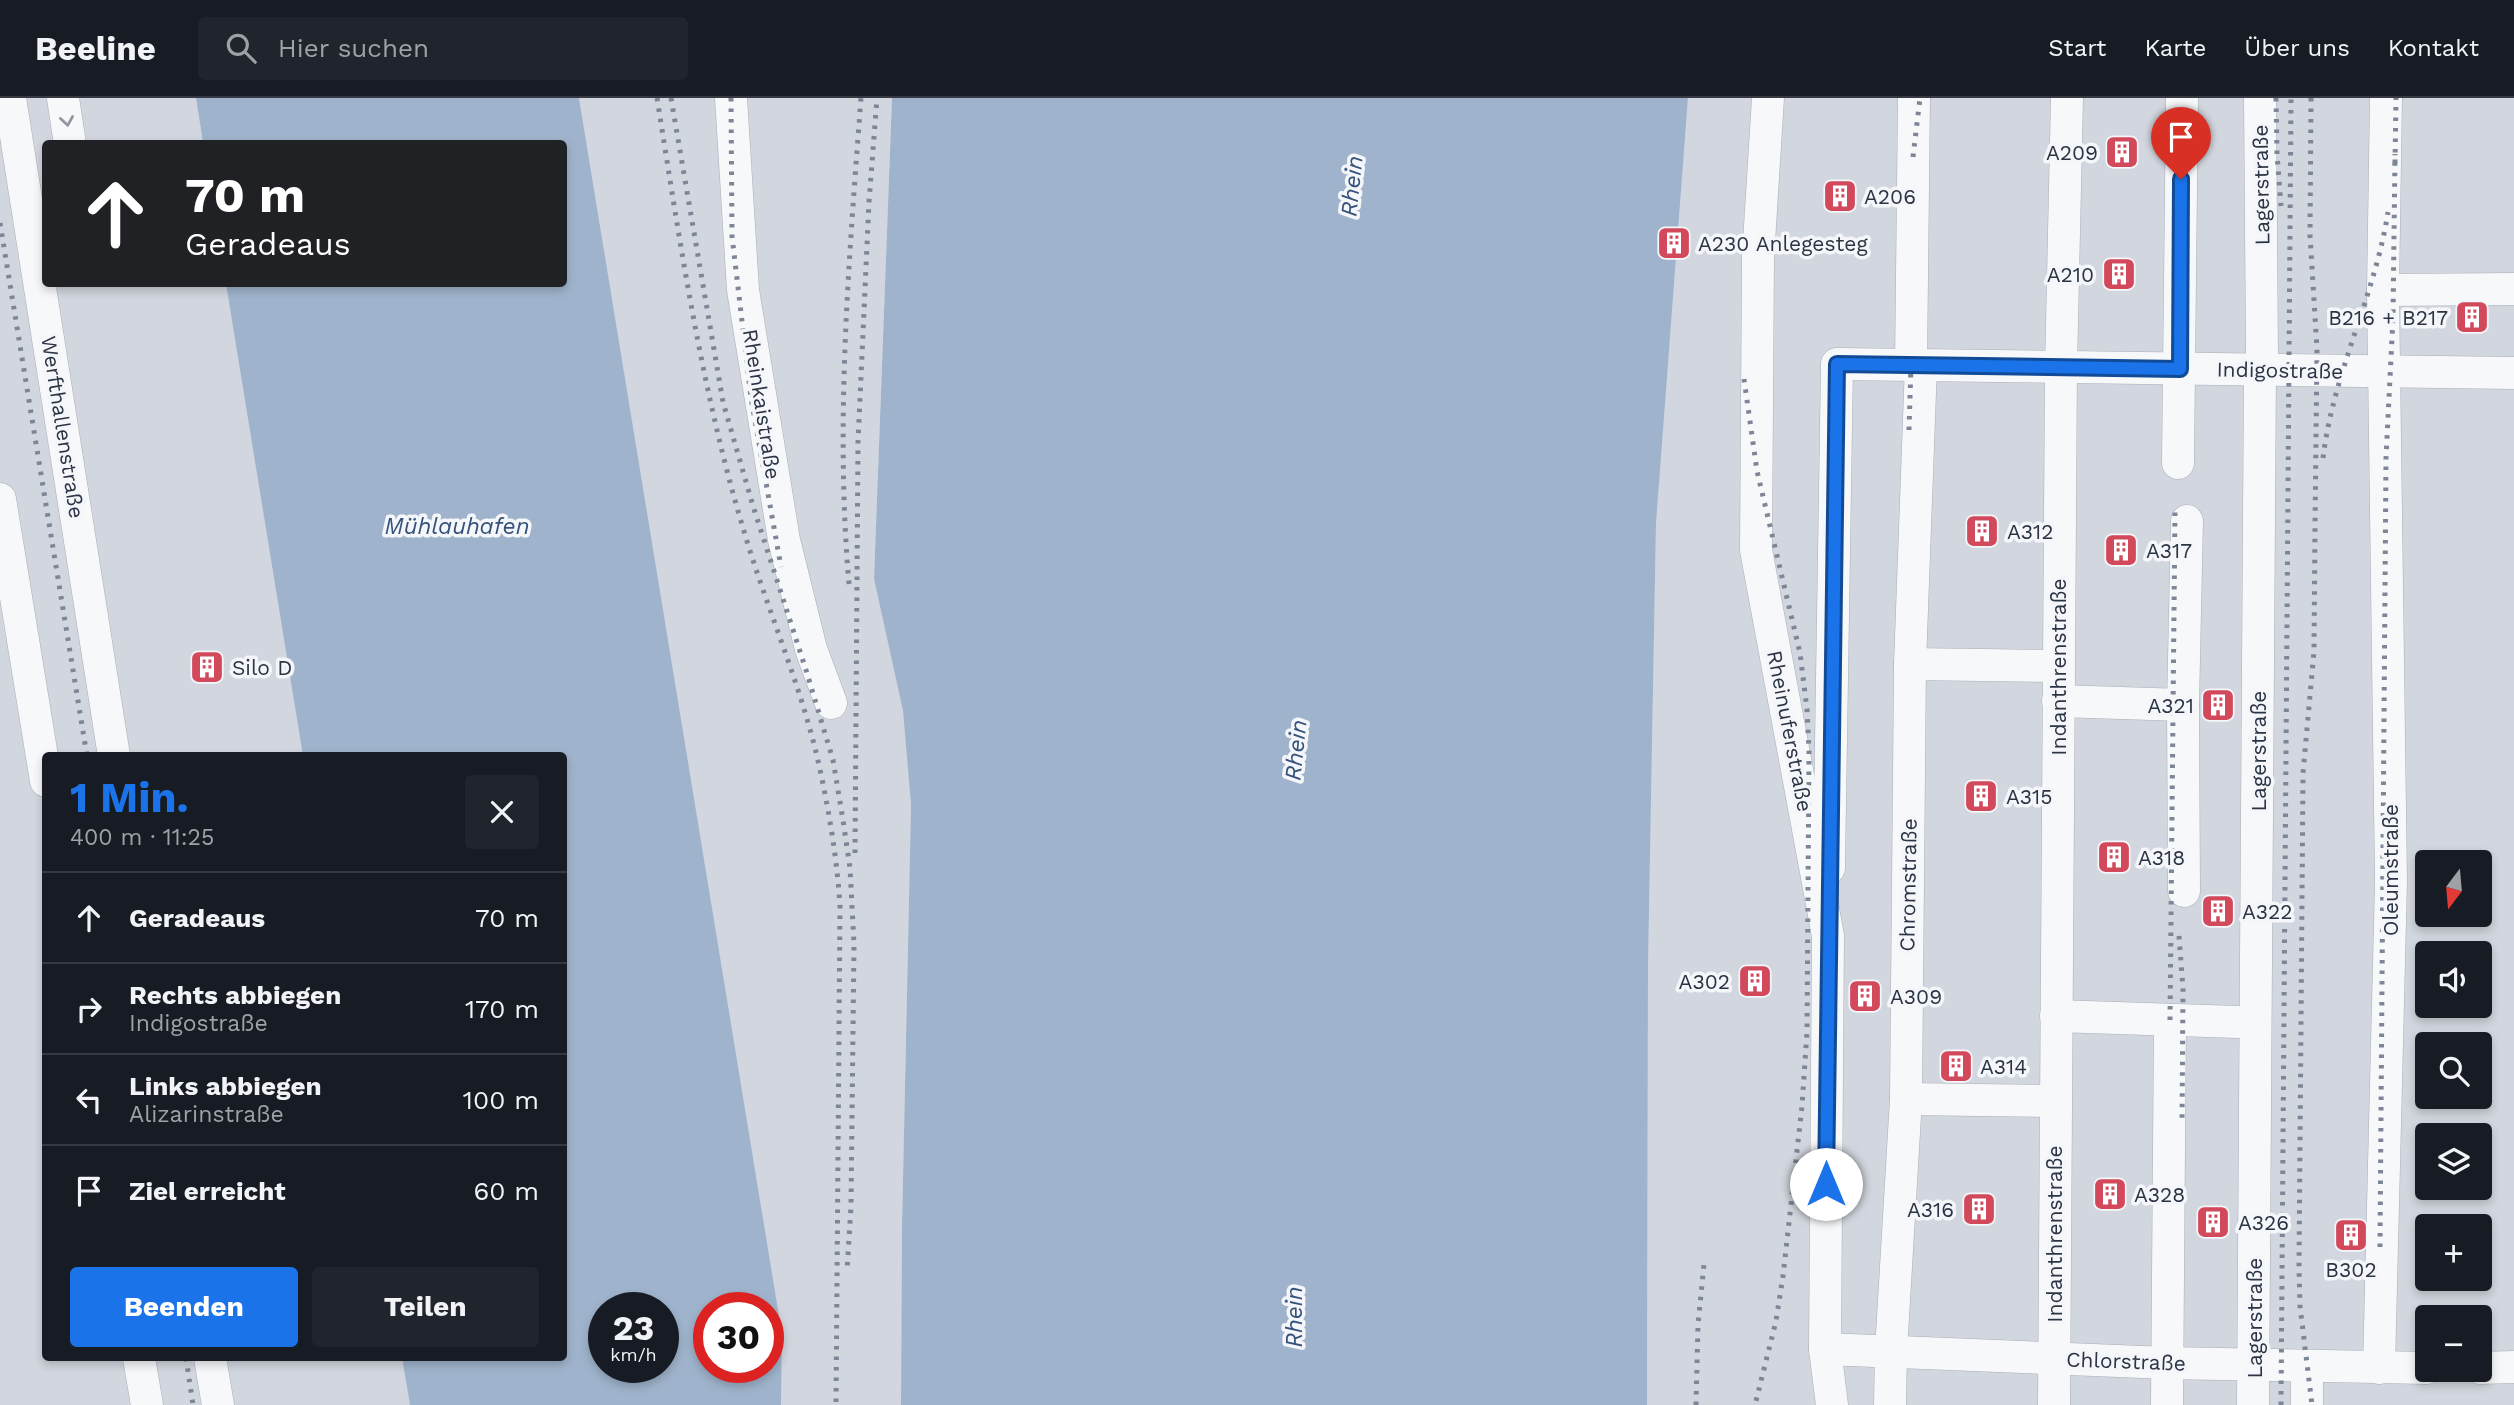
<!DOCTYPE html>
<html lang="de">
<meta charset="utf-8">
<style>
body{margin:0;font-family:"Work Sans",sans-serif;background:#20242c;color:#f1f3f6;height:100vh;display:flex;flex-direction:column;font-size:26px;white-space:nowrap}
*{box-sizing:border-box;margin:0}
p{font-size:23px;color:#9ea1a6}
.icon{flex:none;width:38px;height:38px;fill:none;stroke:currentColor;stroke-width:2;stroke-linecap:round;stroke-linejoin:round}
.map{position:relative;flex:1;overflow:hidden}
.panel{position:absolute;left:42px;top:654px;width:525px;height:609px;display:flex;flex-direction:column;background:#171b24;border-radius:7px;box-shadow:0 4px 10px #0003}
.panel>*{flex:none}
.guide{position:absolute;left:42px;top:42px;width:525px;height:147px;border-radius:7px;box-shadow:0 4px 10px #0003;background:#202124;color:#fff;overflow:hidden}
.needle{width:46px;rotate:196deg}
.tools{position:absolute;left:2415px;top:752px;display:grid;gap:14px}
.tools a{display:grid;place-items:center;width:77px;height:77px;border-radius:7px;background:#171b24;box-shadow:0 4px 10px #0003;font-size:35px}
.speed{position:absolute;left:588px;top:1194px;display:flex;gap:14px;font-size:35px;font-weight:700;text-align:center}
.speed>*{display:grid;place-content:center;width:91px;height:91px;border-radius:50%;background:#171b24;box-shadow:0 4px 10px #0003;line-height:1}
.speed small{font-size:18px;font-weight:400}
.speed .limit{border:10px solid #d22;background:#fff;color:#111}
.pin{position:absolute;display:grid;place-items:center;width:60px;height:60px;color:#fff;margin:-72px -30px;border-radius:50% 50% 50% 0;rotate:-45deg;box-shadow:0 0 7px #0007}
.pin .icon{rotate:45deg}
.me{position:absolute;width:77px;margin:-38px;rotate:0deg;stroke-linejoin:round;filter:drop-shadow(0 0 5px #0008)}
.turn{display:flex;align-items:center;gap:24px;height:147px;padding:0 28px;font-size:32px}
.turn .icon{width:91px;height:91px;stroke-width:2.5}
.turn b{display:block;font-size:49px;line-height:60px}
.round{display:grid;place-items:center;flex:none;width:74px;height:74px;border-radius:7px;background:#20242c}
.headline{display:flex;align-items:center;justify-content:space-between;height:119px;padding:0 28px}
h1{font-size:42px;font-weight:700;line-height:52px;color:#1a73e8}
.primary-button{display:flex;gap:14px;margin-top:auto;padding:14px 28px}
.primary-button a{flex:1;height:80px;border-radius:7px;background:#1a73e8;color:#fff;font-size:28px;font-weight:700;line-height:80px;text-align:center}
.primary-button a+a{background:#20242c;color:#f1f3f6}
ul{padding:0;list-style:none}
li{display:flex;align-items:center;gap:21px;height:91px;padding:0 28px;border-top:2px solid #363941}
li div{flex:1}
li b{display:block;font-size:26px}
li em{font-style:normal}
header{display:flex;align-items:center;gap:42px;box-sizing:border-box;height:98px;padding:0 35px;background:#171b24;border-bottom:2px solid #363941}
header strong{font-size:33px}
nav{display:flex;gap:38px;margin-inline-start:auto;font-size:24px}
.search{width:490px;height:63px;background:#20242c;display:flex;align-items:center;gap:18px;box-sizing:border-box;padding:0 24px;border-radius:7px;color:#9ea1a6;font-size:26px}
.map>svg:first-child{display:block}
.built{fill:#d2d6de;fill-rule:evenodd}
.water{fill:#9fb4cc;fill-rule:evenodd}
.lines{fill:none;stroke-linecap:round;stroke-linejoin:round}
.minor-casing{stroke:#a9aeb7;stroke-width:33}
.minor{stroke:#f7f8fa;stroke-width:32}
.rail{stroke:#7d8696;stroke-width:5;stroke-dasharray:3.5 7;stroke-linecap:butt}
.oneway{stroke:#9196a0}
.route-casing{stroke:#114b97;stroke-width:18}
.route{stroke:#1a73e8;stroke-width:12}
.labels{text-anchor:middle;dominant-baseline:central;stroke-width:7;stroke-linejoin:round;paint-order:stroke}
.poi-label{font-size:21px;fill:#2b3445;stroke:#f4f6f9;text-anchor:start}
.street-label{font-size:21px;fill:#2b3445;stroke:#f4f6f9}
.water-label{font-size:23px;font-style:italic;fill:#34527a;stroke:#f4f6f9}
</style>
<header>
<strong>Beeline</strong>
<div class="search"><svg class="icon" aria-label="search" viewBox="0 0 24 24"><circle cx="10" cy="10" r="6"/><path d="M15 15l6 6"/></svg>Hier suchen</div>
<nav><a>Start</a><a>Karte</a><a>Über uns</a><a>Kontakt</a></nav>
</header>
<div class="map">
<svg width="2514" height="1307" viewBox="0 0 2514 1307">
<rect width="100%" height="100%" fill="#e4e7ec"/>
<!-- built -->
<g class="built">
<path d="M0 0H196L203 45 46 46V186H226L303 658H46V1260H402L410 1307H0Z"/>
<path d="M579 0H892L874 481 903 613 911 707 902 1128 901 1307H781L782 1236Z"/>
<path d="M1688 0H2514V1307H1647L1648 869 1656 426ZM2427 765H2480V817H2427ZM2427 856H2480V908H2427ZM2427 947H2480V999H2427ZM2427 1038H2480V1090H2427ZM2427 1129H2480V1181H2427ZM2427 1220H2480V1272H2427Z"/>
</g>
<!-- water -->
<g class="water">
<path d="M196 0H579L782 1236 781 1307H410L402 1260H564V658H303L226 186H564V46L203 45ZM604 1209H663V1269H604ZM709 1209H768V1269H709Z"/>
<path d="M892 0H1688L1656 426 1648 869 1647 1307H901L902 1128 911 707 903 613 874 481Z"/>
</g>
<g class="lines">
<!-- minor casing -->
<g class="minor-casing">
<g id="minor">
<path d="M10 0 114 658"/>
<path d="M63 0 70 46"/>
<path d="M731 0 743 192 784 442 811 551 831 605"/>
<path d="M1768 0 1758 160 1756 452 1828 838 1825 1251 1832 1307"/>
<path d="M2383 192 2514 191"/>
<path d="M1911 267 1914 0"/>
<path d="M2178 365 2182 0"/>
<path d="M0 401 46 683"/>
<path d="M1910 566 2058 568"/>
<path d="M2058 603 2183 607 2187 423"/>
<path d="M2183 607 2184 793"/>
<path d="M1829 770 1837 266 2514 275"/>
<path d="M2056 918 2238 924"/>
<path d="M1906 1001 2055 1003"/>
<path d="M1825 1251 2167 1265 2427 1270"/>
<path d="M139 1260 147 1307"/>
<path d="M210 1260 218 1307"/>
<path d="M2379 1270 2391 783 2383 192 2386 0"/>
<path d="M2480 1270 2514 1269"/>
<path d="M1890 1307 1891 1253 1906 1001 1910 566 1921 267"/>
<path d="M2054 1307 2061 270 2067 0"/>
<path d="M2167 1307 2170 922"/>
<path d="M2253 1307 2260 271 2262 256 2260 0"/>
<path d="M2307 1307V1268"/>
</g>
</g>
<!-- minor -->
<use href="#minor" class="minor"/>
<!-- rail -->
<g class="rail">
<path d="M657 0C680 144 701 290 743 430 766 509 801 586 819 667 829 713 837 760 840 808L836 1307"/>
<path d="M671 0 723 304 753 408 806 572 833 662 843 722 850 770 854 846 851 1108 847 1173"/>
<path d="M731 0 732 138 751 300 781 469"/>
<path d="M2276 0 2277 56 2281 108"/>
<path d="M2311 0 2310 137 2317 251 2315 430 2314 553 2303 675 2299 1170 2300 1208 2312 1307"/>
<path d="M1913 59 1920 0"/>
<path d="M2395 65 2396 0"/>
<path d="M0 125 87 658"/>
<path d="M1744 281 1757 373 1800 555 1807 611 1809 653 1807 934 1802 1008 1783 1178 1776 1223 1755 1307"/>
<path d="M1909 332 1911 267"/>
<path d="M2323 360C2333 275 2375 198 2388 114"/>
<path d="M849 486C835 325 849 161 861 0"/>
<path d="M855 755 858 344 869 104 877 0"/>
<path d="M2179 838 2183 891 2182 1023"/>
<path d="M2170 922 2175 411"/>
<path d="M2380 1149 2386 360 2393 220 2395 56"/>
<path d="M186 1260 193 1307"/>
<path d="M1696 1307 1698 1227 1704 1166"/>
<path d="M2281 1307 2291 0"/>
</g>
</g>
<!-- one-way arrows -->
<defs><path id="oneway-chevron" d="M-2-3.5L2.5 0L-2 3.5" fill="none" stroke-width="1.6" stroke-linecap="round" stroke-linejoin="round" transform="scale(1.75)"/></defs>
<use class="oneway" href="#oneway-chevron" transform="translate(67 23) rotate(81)"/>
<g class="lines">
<!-- route casing -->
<g class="route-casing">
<path id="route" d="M1826 1086 1837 266 2180 271 2181 81"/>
</g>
<!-- route -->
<use href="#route" class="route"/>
</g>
<!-- icons -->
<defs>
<g id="building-square" transform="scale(1.75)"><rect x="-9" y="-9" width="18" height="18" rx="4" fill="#d1495b" stroke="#f4f6f9"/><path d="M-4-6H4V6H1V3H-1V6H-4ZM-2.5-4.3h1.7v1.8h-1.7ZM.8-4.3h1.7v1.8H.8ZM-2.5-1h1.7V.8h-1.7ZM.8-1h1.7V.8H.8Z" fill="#fff"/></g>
</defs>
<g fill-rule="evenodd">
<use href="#building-square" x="2122" y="54"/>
<use href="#building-square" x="1840" y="98"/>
<use href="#building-square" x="1674" y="145"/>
<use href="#building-square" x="2119" y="176"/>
<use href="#building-square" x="2472" y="219"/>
<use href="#building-square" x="1982" y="433"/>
<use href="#building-square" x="2121" y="452"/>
<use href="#building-square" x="207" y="569"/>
<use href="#building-square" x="2218" y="607"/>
<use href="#building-square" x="1981" y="698"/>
<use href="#building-square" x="2114" y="759"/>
<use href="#building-square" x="2218" y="813"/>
<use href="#building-square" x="1755" y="883"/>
<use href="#building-square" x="1865" y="898"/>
<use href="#building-square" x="1956" y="968"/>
<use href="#building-square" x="2110" y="1096"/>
<use href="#building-square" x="1979" y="1111"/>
<use href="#building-square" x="2213" y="1124"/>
<use href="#building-square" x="2351" y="1137"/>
</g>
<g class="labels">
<!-- poi labels -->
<g class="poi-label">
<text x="2098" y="54" text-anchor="end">A209</text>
<text x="1864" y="98">A206</text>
<text x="1698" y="145">A230 Anlegesteg</text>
<text x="2094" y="176" text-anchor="end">A210</text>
<text x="2448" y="219" text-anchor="end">B216 + B217</text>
<text x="2007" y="433">A312</text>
<text x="2146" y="452">A317</text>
<text x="232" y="569">Silo D</text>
<text x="2194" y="607" text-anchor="end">A321</text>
<text x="2006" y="698">A315</text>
<text x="2138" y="759">A318</text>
<text x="2242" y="813">A322</text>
<text x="1730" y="883" text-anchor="end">A302</text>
<text x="1890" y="898">A309</text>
<text x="1980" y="968">A314</text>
<text x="2134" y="1096">A328</text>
<text x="1954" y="1111" text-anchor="end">A316</text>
<text x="2238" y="1124">A326</text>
<text x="2351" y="1171" text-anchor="middle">B302</text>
</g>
<!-- street labels -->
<g class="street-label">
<text transform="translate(2261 87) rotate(-91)">Lagerstraße</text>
<text transform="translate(2280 272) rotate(1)">Indigostraße</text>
<text transform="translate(762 306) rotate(81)">Rheinkaistraße</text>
<text transform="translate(63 329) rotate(81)">Werfthallenstraße</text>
<text transform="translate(2058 569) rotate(-90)">Indanthrenstraße</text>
<text transform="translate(1790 633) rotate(79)">Rheinuferstraße</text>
<text transform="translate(2258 653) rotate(-90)">Lagerstraße</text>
<text transform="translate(2390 772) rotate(-90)">Oleumstraße</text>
<text transform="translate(1908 787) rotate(-89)">Chromstraße</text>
<text transform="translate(2054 1136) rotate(-90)">Indanthrenstraße</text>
<text transform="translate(2254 1220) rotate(-90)">Lagerstraße</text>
<text transform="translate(2126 1263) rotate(2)">Chlorstraße</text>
</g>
<!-- water labels -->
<g class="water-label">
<text transform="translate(1352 88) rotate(-84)">Rhein</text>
<text x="457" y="428">Mühlauhafen</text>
<text transform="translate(1296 652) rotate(-84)">Rhein</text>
<text transform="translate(1294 1219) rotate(-90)">Rhein</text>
</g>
</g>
</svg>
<div class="tools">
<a><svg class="needle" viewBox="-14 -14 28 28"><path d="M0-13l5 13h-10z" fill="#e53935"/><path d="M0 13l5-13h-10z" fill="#9ea1a6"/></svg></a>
<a><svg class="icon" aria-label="sound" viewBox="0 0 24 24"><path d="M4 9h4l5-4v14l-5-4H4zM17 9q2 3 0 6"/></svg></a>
<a><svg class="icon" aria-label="search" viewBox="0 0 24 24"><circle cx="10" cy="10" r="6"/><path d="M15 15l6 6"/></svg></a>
<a><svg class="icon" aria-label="layers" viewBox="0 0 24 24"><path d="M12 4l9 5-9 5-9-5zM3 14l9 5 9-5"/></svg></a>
<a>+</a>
<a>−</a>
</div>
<div class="speed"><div>23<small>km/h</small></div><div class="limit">30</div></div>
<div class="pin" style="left:2181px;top:81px;background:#d93025"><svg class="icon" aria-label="arrive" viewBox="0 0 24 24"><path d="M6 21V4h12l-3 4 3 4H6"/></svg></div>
<svg class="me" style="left:1826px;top:1086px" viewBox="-20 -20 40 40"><circle r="19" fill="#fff"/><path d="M0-13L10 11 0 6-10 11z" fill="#1a73e8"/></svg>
<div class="guide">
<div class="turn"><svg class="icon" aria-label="ahead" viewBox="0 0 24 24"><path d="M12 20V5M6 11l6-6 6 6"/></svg><div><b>70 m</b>Geradeaus</div></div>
</div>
<section class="panel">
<div class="headline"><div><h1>1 Min.</h1><p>400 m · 11:25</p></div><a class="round"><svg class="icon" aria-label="close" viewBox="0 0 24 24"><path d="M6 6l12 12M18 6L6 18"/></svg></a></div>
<ul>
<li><svg class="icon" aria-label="ahead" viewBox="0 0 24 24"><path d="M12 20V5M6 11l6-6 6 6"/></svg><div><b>Geradeaus</b></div><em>70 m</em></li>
<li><svg class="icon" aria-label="right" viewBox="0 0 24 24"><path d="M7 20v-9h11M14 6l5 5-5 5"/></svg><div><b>Rechts abbiegen</b><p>Indigostraße</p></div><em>170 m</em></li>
<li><svg class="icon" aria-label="left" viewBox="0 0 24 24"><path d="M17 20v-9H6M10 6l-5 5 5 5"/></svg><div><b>Links abbiegen</b><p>Alizarinstraße</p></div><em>100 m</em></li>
<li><svg class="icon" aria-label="arrive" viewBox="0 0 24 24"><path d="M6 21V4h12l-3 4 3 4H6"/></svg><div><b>Ziel erreicht</b></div><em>60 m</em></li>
</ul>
<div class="primary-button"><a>Beenden</a><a>Teilen</a></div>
</section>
</div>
